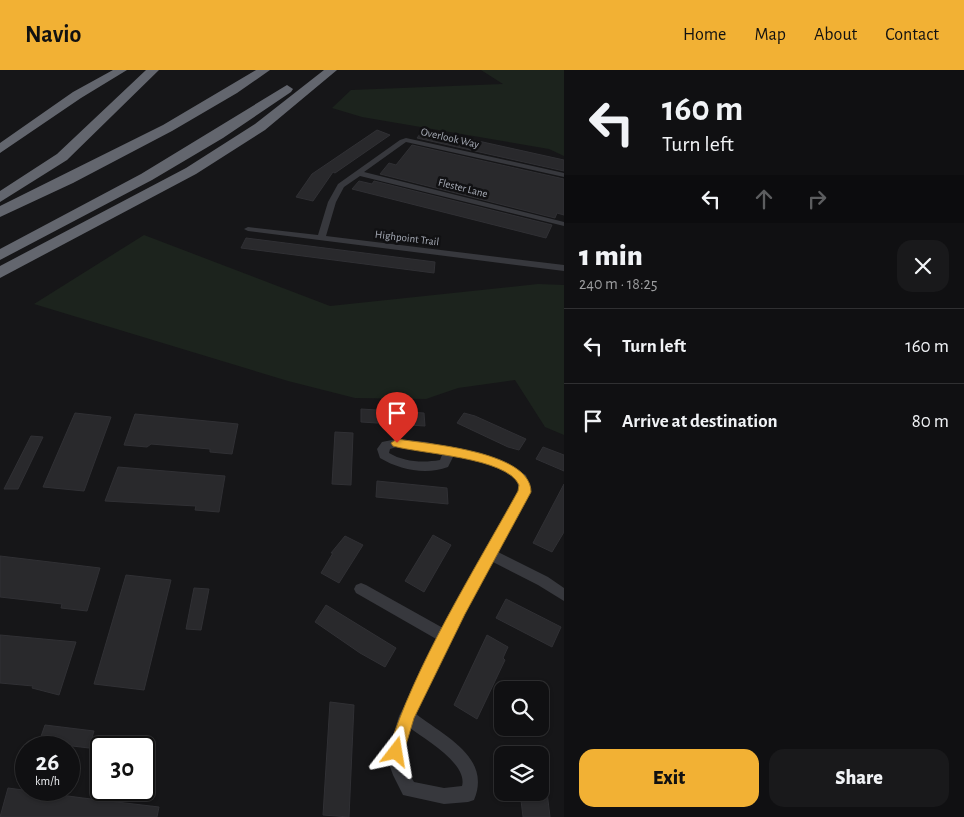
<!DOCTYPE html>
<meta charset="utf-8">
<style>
body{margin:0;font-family:"Alegreya Sans",sans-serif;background:#19191b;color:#f1f3f6;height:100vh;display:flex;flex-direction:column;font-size:19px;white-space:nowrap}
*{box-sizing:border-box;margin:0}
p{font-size:16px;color:#9c9d9f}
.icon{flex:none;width:28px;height:28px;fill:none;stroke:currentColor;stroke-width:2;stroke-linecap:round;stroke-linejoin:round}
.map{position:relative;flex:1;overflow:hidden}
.drawer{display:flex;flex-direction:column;background:#101012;width:400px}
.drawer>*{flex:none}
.guide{background:#101012;color:#f1f3f6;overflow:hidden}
.controls{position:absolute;left:494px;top:611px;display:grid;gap:10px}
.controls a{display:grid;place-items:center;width:55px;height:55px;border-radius:10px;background:#101012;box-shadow:0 1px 4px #0004,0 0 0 1px #303032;font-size:25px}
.speed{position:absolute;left:15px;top:666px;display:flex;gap:10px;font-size:25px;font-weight:700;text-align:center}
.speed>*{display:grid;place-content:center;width:65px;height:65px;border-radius:50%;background:#101012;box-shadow:0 1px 4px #0004,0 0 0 1px #303032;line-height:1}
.speed small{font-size:12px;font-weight:400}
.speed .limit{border:2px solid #111;border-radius:8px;background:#fff;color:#111}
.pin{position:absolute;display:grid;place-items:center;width:42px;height:42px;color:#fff;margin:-51px -21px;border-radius:50% 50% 50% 0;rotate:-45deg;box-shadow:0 0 5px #0007}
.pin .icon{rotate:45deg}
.me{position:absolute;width:55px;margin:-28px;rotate:14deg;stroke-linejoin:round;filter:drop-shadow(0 0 4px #0008)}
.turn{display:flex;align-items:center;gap:18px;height:105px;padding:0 15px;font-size:22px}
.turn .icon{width:65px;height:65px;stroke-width:2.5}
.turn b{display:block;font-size:35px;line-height:42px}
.lanes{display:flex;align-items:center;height:48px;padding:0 15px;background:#0003;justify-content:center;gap:25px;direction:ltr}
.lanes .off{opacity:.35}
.round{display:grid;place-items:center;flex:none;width:52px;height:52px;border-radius:15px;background:#19191b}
.summary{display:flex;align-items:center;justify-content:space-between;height:85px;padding:0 15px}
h1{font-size:30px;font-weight:800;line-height:38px}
.button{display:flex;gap:10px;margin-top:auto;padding:10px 15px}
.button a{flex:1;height:58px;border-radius:15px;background:#f2b134;color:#111;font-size:20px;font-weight:800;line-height:58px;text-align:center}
.button a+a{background:#19191b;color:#f1f3f6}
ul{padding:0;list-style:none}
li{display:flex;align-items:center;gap:15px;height:75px;padding:0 15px;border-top:1px solid #303032}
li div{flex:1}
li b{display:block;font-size:19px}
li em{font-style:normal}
header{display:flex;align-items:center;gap:30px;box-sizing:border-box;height:70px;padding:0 25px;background:#f2b134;color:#111}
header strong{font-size:24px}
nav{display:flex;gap:28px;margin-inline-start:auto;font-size:18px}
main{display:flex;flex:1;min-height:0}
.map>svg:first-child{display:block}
.green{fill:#1c231d}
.building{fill:#29292c;stroke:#303034}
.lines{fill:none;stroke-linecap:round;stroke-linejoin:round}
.minor{fill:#37383d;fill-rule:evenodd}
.motorway{fill:#63666e;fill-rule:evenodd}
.route{fill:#f2b134;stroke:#9d7322}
.labels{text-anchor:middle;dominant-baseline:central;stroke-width:5;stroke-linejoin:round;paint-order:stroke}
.far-street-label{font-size:11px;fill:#a8adb8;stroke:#111113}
</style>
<header>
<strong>Navio</strong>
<nav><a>Home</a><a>Map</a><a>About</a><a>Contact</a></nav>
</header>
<main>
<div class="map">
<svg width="564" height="747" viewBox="0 0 564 747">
<rect width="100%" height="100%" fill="#161618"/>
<!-- green -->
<g class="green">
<path d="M481 0H564V86L549 79 362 47 332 38 351 20 503 14Z"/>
<path d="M144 165 330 236 538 214 564 215V365L545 357 515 310 458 318 426 329 355 328 288 311 34 234Z"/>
</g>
<!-- building -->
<g class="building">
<path d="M424 59 564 90V101L417 68Z"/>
<path d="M377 60 390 65 335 103 333 102 313 131 296 127 312 104Z"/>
<path d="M412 75 564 109V145L557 143 555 148 380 104 389 93 396 95Z"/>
<path d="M359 111 372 114 374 111 552 155 546 168 352 119Z"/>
<path d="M246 168 435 192 434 203 241 178Z"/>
<path d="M361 339 424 343 425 356 361 352Z"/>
<path d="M75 343 111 347 84 421 43 417Z"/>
<path d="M464 343 475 346 526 369 519 380 508 377 457 353Z"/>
<path d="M135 344 238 354 232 384 210 382V379L151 374 147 377 124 375Z"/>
<path d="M335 362 353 363 351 415 332 414Z"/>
<path d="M31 366 43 367 18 419H4Z"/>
<path d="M543 377 564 385V401L536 389Z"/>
<path d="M118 397 225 406 219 442 195 440 196 436 105 431Z"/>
<path d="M377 411 447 418 448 434 376 427Z"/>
<path d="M564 414V462L552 482 533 473Z"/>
<path d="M433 465 451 475 424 522 405 511Z"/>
<path d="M345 466 363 475 339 513 321 503 333 483H331Z"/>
<path d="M0 486 100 498 87 541 61 538 62 534 0 527Z"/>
<path d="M126 505 171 510 144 620 94 614Z"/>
<path d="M194 518 209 519 201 560 186 559Z"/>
<path d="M506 529 561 557 552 577 496 548Z"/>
<path d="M326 535 396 578 385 597 360 583 315 552Z"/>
<path d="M0 565 76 572 59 625 32 618 33 616 0 613Z"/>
<path d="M487 565 508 577 503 588 505 590 477 649 454 635Z"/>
<path d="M330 632 354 635 349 747 323 745Z"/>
<path d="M45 655 94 661 89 678 39 672Z"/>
<path d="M8 718 83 728 159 737 157 747H0Z"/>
<path d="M520 722H547L550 747H523Z"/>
</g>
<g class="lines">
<!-- minor -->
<g class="minor">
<path d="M406 68 564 103V107L406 72 364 102 564 152V156L360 106 344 117 336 132 326 166 564 195V201L248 161 244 159 248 157 318 165 328 132 338 114 400 70Z"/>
<path d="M397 369 427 372 449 378 478 382 501 390 526 405 531 422 498 482 548 507 564 518V531L538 515 493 492 465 543 416 644C444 666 492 687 474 730L468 732 444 734 403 725 393 705 388 691 390 675 399 646 438 570 356 523 354 519 356 515 361 513 366 515 443 558 519 422 517 410C498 396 476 388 453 387L448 397C426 405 400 400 380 388L377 379 382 372ZM397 377 427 380 442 385 440 390C423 393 404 392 389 383L390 379ZM410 658C426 670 468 694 462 716L444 718 414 712C402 693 403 679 410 658Z"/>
</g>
<!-- motorway -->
<g class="motorway">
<path d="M113 0H127L81 28 0 83V73L73 22Z"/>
<path d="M146 0H159L67 90 0 132V121L57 84Z"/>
<path d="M256 0H270L237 23 172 61 73 113 0 147V136L163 55Z"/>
<path d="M324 0H337L265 60 196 104 0 208V196L186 98 255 54Z"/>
<path d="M287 15 293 19 291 22 223 68 152 110 0 190V179L141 104Z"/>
</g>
</g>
<!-- route -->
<path class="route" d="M397 369C427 374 531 381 531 422L465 544 414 648 402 688 396 690 391 688 388 682C415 594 473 503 518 421L519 415C507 387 420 384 393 376L391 373Z"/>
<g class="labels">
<!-- far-street labels -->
<g class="far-street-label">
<text transform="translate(450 68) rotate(13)">Overlook Way</text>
<text transform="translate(463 118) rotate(14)">Flester Lane</text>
<text transform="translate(407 168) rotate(7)">Highpoint Trail</text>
</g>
</g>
</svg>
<div class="controls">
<a><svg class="icon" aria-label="search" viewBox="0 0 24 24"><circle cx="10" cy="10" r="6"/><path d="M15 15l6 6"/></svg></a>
<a><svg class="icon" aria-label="layers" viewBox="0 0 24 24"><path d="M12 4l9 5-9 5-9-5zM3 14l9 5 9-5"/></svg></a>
</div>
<div class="speed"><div>26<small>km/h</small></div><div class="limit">30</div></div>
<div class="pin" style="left:397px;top:373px;background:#d93025"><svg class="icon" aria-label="arrive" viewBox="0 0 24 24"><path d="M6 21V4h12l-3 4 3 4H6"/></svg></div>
<svg class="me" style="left:396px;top:682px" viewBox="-20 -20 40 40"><path d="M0-17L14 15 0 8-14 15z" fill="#f2b134" stroke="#fff" stroke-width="4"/></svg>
</div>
<section class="drawer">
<div class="guide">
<div class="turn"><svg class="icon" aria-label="left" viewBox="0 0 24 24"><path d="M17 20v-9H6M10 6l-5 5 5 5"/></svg><div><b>160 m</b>Turn left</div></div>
<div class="lanes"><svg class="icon" aria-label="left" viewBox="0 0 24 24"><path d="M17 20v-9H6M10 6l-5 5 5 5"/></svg><svg class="icon off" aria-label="ahead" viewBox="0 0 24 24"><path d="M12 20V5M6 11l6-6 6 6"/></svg><svg class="icon off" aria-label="right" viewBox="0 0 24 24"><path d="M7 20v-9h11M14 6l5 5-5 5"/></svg></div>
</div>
<div class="summary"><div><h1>1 min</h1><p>240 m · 18:25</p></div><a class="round"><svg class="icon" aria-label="close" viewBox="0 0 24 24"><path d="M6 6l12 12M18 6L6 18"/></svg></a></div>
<ul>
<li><svg class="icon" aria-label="left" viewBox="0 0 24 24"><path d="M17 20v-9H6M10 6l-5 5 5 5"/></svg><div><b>Turn left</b></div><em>160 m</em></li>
<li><svg class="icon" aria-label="arrive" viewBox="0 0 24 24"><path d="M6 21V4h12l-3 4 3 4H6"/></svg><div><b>Arrive at destination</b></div><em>80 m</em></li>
</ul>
<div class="button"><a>Exit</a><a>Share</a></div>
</section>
</main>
